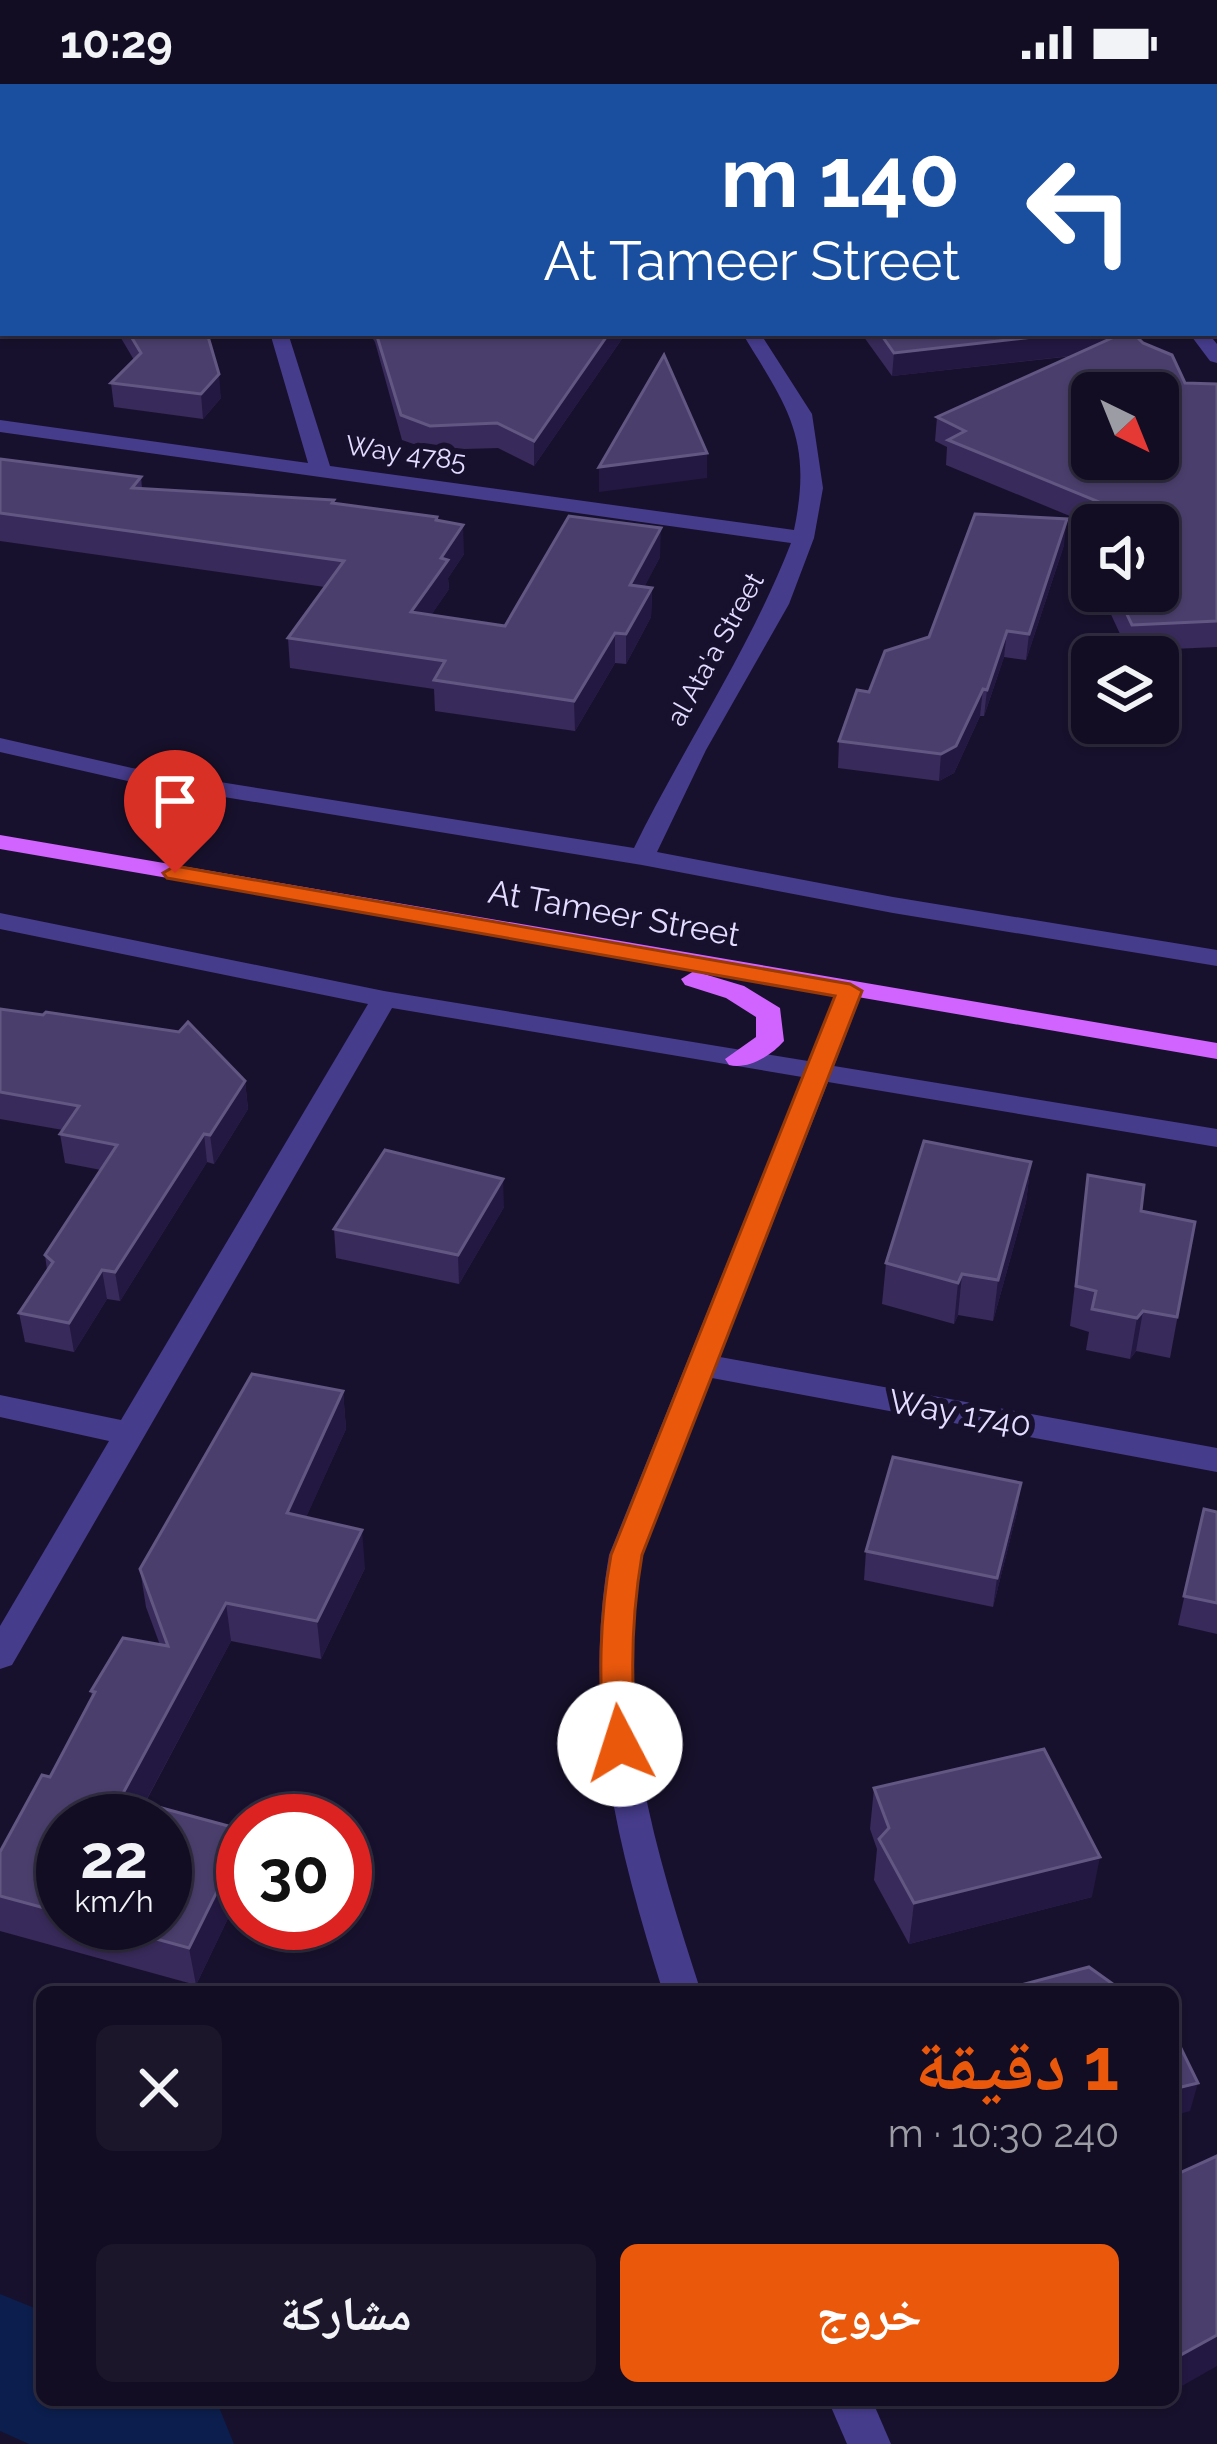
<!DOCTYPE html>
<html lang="ar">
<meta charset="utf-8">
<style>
body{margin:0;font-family:Raleway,"Noto Naskh Arabic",sans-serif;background:#1b162a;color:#f1f3f6;direction:rtl;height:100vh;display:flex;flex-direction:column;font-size:45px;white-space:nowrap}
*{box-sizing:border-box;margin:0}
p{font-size:39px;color:#9c9ca5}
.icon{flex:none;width:66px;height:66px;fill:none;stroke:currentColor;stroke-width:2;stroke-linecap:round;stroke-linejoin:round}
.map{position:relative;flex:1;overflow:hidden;direction:ltr}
.sheet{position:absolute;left:36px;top:1902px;width:1143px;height:420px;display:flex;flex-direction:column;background:#120d22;border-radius:18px;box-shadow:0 3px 9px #0004,0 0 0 3px #312d40;direction:rtl}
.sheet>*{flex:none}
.hud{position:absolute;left:0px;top:0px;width:1218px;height:252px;box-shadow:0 3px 9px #0004,0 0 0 3px #312d40;direction:rtl;background:#1a4fa0;color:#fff;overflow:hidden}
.needle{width:78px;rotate:137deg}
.tools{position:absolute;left:1071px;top:288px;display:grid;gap:24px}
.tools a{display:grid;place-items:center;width:108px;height:108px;border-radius:18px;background:#120d22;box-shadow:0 3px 9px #0004,0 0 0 3px #312d40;font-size:60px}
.speed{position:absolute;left:36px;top:1710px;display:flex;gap:24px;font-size:60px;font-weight:700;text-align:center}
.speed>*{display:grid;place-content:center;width:156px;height:156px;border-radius:50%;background:#120d22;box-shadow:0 3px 9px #0004,0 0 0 3px #312d40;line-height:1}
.speed small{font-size:30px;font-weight:400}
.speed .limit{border:18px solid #d22;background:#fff;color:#111}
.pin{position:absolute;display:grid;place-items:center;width:102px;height:102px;color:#fff;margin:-123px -51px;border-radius:50% 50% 50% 0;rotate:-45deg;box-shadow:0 0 12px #0007}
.pin .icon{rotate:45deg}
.me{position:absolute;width:132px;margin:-66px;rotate:355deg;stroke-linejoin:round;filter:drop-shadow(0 0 9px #0008)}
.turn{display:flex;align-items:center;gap:42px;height:252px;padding:0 60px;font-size:54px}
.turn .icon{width:156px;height:156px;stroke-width:2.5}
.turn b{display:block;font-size:84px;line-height:102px}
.round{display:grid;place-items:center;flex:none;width:126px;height:126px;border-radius:18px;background:#1b162a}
.summary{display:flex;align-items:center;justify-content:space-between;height:204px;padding:0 60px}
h1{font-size:72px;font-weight:700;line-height:90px;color:#ea580c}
.button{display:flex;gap:24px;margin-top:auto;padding:24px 60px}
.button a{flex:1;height:138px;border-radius:18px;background:#ea580c;color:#fff;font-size:48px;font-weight:700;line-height:138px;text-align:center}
.button a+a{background:#1b162a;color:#f1f3f6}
.status{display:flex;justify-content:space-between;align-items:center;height:84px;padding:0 60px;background:#120d22;direction:ltr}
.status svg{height:33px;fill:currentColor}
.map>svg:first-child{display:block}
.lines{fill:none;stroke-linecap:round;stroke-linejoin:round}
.river{fill:#0b1e4d;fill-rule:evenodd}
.minor{fill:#463c8c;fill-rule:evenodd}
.major{fill:#d164ff;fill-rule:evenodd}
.wall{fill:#382a5a;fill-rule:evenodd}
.shaded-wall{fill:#231841}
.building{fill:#4a3e6c;stroke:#625783;stroke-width:3;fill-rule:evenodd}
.route{fill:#ea580c;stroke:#983908;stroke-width:3}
.labels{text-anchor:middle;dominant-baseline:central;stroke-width:12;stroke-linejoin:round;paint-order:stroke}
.far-street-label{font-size:27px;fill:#e4ddff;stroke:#18112d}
.street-label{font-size:33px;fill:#e4ddff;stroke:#18112d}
</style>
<div class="status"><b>10:29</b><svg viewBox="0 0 49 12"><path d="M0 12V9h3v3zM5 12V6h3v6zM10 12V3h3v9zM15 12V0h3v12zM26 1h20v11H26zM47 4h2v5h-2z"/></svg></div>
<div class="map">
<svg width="1217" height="2360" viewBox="0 0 1217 2360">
<rect width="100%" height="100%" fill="#18112d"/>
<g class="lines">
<!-- river -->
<path class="river" d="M0 2210 42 2227V2316H216L234 2360H29L0 2347Z"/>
<!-- minor -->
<g class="minor">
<path d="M587 0H603L605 3H589Z"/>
<path d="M1002 0H1022L1000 3Z"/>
<rect x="0" y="57" width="3" height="10"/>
<path d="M0 143H3L0 155Z"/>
<path d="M270 249H288L330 382 794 446C813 355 788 324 742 249H760L812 330 823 404 814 454 789 520 706 666 657 768 893 813 1217 866V882L893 829 642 781 132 698 0 668V654L132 684 634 764C684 662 750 565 791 459L0 348V336L308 379Z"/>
<path d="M1189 249H1208L1217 260V279L1210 277Z"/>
<path d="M0 829 384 907 808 977 837 907 850 899 863 907 834 982 1217 1045V1063L828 998 720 1273 1217 1364V1388L712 1294C689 1352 657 1413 642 1474 608 1618 657 1772 701 1908H663C617 1761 582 1625 609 1471L802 993 392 924 12 1581 0 1585V1542L109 1357 0 1333V1311L121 1336 368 920 0 845Z"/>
<path d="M828 2316H872L891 2360H847Z"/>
</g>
<!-- major -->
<g class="major">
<path d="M0 751 1217 959V975L0 765Z"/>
<path d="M694 887 744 902 780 924 784 957C772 971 748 986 729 981L725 975 756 953V933L726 914 685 901 681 895Z"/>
</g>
</g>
<!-- wall -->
<g class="wall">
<path d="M1062 0H1217V168L1215 166V3H1065Z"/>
<path d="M118 249H207L221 314 203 335 114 323 111 299 134 276Z"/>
<path d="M369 249H626L534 382 498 364 431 366 402 356 375 258Z"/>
<path d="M861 249H1133L1185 299 1217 300V563L1128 567 1100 507H1158L1092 441V489L1079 462 1082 437 946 381 947 363 935 357 937 333 1073 272 892 292Z"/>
<path d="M0 375 141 393 142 404 335 419 437 433 438 437 464 470 448 494 449 505 431 531 505 542 660 473 644 503 652 504 651 533 626 580 615 579 575 647 435 627 434 605 290 584 288 554 325 503 0 457Z"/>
<path d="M1064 461 1026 576 1004 573 984 632H980L954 689 939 697 838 684 839 657 929 553Z"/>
<path d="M0 925 245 997 248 1025 214 1080 207 1078 120 1217 107 1215 74 1268 25 1258 19 1229 47 1186 45 1171 101 1086 65 1079 60 1050 63 1046 0 1035Z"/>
<path d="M1031 1078 1026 1118 993 1237 958 1231 954 1240 882 1220 886 1179Z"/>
<path d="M1088 1091 1141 1127 1195 1138 1170 1274 1136 1267 1130 1275 1086 1266 1089 1248 1070 1242Z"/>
<path d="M504 1123 459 1200 336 1174 334 1145Z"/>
<path d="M343 1307 346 1345 306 1433 365 1484 321 1575 231 1557 145 1719 243 1755V1803L196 1901 0 1847V1812L50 1693 92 1613 91 1607 160 1561 146 1523 140 1485ZM63 1737 165 1839H63Z"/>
<path d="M1021 1399 1017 1428 993 1523 864 1496 866 1467Z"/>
<path d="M1204 1425 1217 1428V1550L1178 1541Z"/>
<path d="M874 1704 1092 1813 909 1860 874 1796 877 1765 870 1745Z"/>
</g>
<!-- shaded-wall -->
<g class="shaded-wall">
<path d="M189 0H352V3H153Z"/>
<path d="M609 249H626L534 382V357Z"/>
<path d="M1068 249H1125L1123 266 892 292 894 269Z"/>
<path d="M219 290 221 314 203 335 201 310Z"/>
<path d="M707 369V394L599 408V383Z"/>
<path d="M1067 435 1064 461 1026 576 1029 550Z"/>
<path d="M463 441 464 470 448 494 449 505 413 558 411 528 441 474Z"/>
<path d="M661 444 660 473 630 531V501Z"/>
<path d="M652 504 651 533 626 580V550Z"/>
<path d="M1007 547 1004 573 984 632 987 606Z"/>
<path d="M615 549V579L575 647 574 617Z"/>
<path d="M983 605 980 632 954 689 939 697 941 670Z"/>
<path d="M245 997 248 1025 214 1080 210 1051Z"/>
<path d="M204 1050 207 1078 120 1217 115 1188Z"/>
<path d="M1031 1078 1026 1118 993 1237 998 1196Z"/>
<path d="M503 1095 504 1123 459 1200 458 1171Z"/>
<path d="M102 1186 107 1215 74 1268 69 1239Z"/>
<path d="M962 1190 958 1231 954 1240 958 1199Z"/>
<path d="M1143 1227 1136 1267 1130 1275 1137 1234Z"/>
<path d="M343 1307 346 1345 291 1467 287 1429Z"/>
<path d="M1021 1399 1017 1428 993 1523 997 1494Z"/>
<path d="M362 1446 365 1484 321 1575 317 1537Z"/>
<path d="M226 1519 231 1557 135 1737 121 1713Z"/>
<path d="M243 1755V1803L196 1901 189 1864Z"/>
<path d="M1100 1773 1092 1813 909 1860 914 1819Z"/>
<path d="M1198 1999 1190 2027 1173 2032V2005Z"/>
<path d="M1217 2251V2282L1173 2307V2286L1177 2273Z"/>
</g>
<!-- building -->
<g class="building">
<path d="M112 0H189L153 3H112Z"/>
<path d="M337 0H509L511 3H334Z"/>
<path d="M712 0H930L932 3H715Z"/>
<path d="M1084 0H1217V76L1215 82V3H1087Z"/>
<path d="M1215 87H1217V142L1215 140Z"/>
<path d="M129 249H207L219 290 201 310 111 299 141 269Z"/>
<path d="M376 249H609L534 357 497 339 430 342 401 331Z"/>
<path d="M880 249H1068L894 269Z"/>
<path d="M1123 249H1133L1143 259 1172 271 1185 299 1217 300V537L1132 541 1116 507H1158V441H1092V457L1082 436 1155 441 948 356 965 347 937 333ZM1092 309H1158V375H1092Z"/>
<path d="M664 271 707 369 599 383Z"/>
<path d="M0 375 141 393 132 404 334 416 332 419 437 433 436 436 463 441 441 474 448 476 411 528 505 542 569 432 661 444 630 501 652 504 626 550 615 549 574 617 434 596 445 577 288 554 344 477 0 429Z"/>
<path d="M975 430 1067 435 1029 550 1007 547 987 606 983 605 956 662 941 670 839 657 857 606 869 608 885 567 929 553Z"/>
<path d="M0 925 43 931 46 928 179 948 188 938 245 997 210 1051 204 1050 115 1188 102 1186 69 1239 19 1229 53 1178 45 1171 117 1061 60 1050 79 1022 0 1008Z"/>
<path d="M924 1057 1031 1078 998 1196 962 1190 958 1199 886 1179Z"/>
<path d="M385 1066 503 1095 458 1171 334 1145Z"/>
<path d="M1088 1091 1144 1101 1141 1127 1195 1138 1177 1233 1143 1227 1137 1234 1092 1225 1096 1207 1076 1202Z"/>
<path d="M252 1290 343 1307 287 1429 362 1446 317 1537 226 1519 121 1713 243 1746V1755L189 1864 98 1839H165V1737H63V1829L0 1812V1768L42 1691 50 1693 95 1608 91 1607 123 1554 168 1562 140 1485Z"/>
<path d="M893 1373 1021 1399 997 1494 866 1467Z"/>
<path d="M1204 1425 1217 1428V1519L1184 1512Z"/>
<path d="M1044 1665 1100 1773 914 1819 879 1755 889 1744 874 1704Z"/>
<path d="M1089 1883 1124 1908H994Z"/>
<path d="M1173 1948 1198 1999 1173 2005Z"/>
<path d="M1217 2072V2251L1177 2273 1173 2268V2092Z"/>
</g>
<!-- route -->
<path class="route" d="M175 782 850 900 862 907 642 1471C631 1535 630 1595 637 1660L632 1670 620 1673 609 1670 604 1660C599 1595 599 1535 611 1471L835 912 167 794 163 789Z"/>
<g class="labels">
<!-- far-street labels -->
<g class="far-street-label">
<text transform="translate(406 369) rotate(8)">Way 4785</text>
<text transform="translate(715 565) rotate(-61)">al Ata'a Street</text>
</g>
<!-- street labels -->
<g class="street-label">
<text transform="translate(614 829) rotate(10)">At Tameer Street</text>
<text transform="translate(960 1329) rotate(10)">Way 1740</text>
</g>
</g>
</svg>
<div class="tools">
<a><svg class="needle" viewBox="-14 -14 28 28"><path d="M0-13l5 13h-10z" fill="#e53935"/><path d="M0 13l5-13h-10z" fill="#9c9ca5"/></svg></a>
<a><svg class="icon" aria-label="sound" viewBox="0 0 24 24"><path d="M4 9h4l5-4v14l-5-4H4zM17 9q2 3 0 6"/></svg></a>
<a><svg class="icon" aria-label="layers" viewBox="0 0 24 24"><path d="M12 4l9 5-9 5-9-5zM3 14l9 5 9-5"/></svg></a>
</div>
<div class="speed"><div>22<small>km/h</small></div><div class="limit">30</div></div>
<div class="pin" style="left:175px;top:789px;background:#d93025"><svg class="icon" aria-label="arrive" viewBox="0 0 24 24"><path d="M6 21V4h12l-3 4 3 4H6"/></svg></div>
<svg class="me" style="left:620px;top:1660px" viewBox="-20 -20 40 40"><circle r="19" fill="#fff"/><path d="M0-13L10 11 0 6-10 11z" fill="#ea580c"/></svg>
<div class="hud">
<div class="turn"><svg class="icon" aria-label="left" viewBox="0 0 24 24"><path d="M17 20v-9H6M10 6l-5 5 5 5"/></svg><div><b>140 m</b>At Tameer Street</div></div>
</div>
<section class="sheet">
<div class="summary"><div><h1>1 دقيقة</h1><p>240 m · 10:30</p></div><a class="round"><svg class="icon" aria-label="close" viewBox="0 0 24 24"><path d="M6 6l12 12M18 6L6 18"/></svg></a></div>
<div class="button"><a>خروج</a><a>مشاركة</a></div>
</section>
</div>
